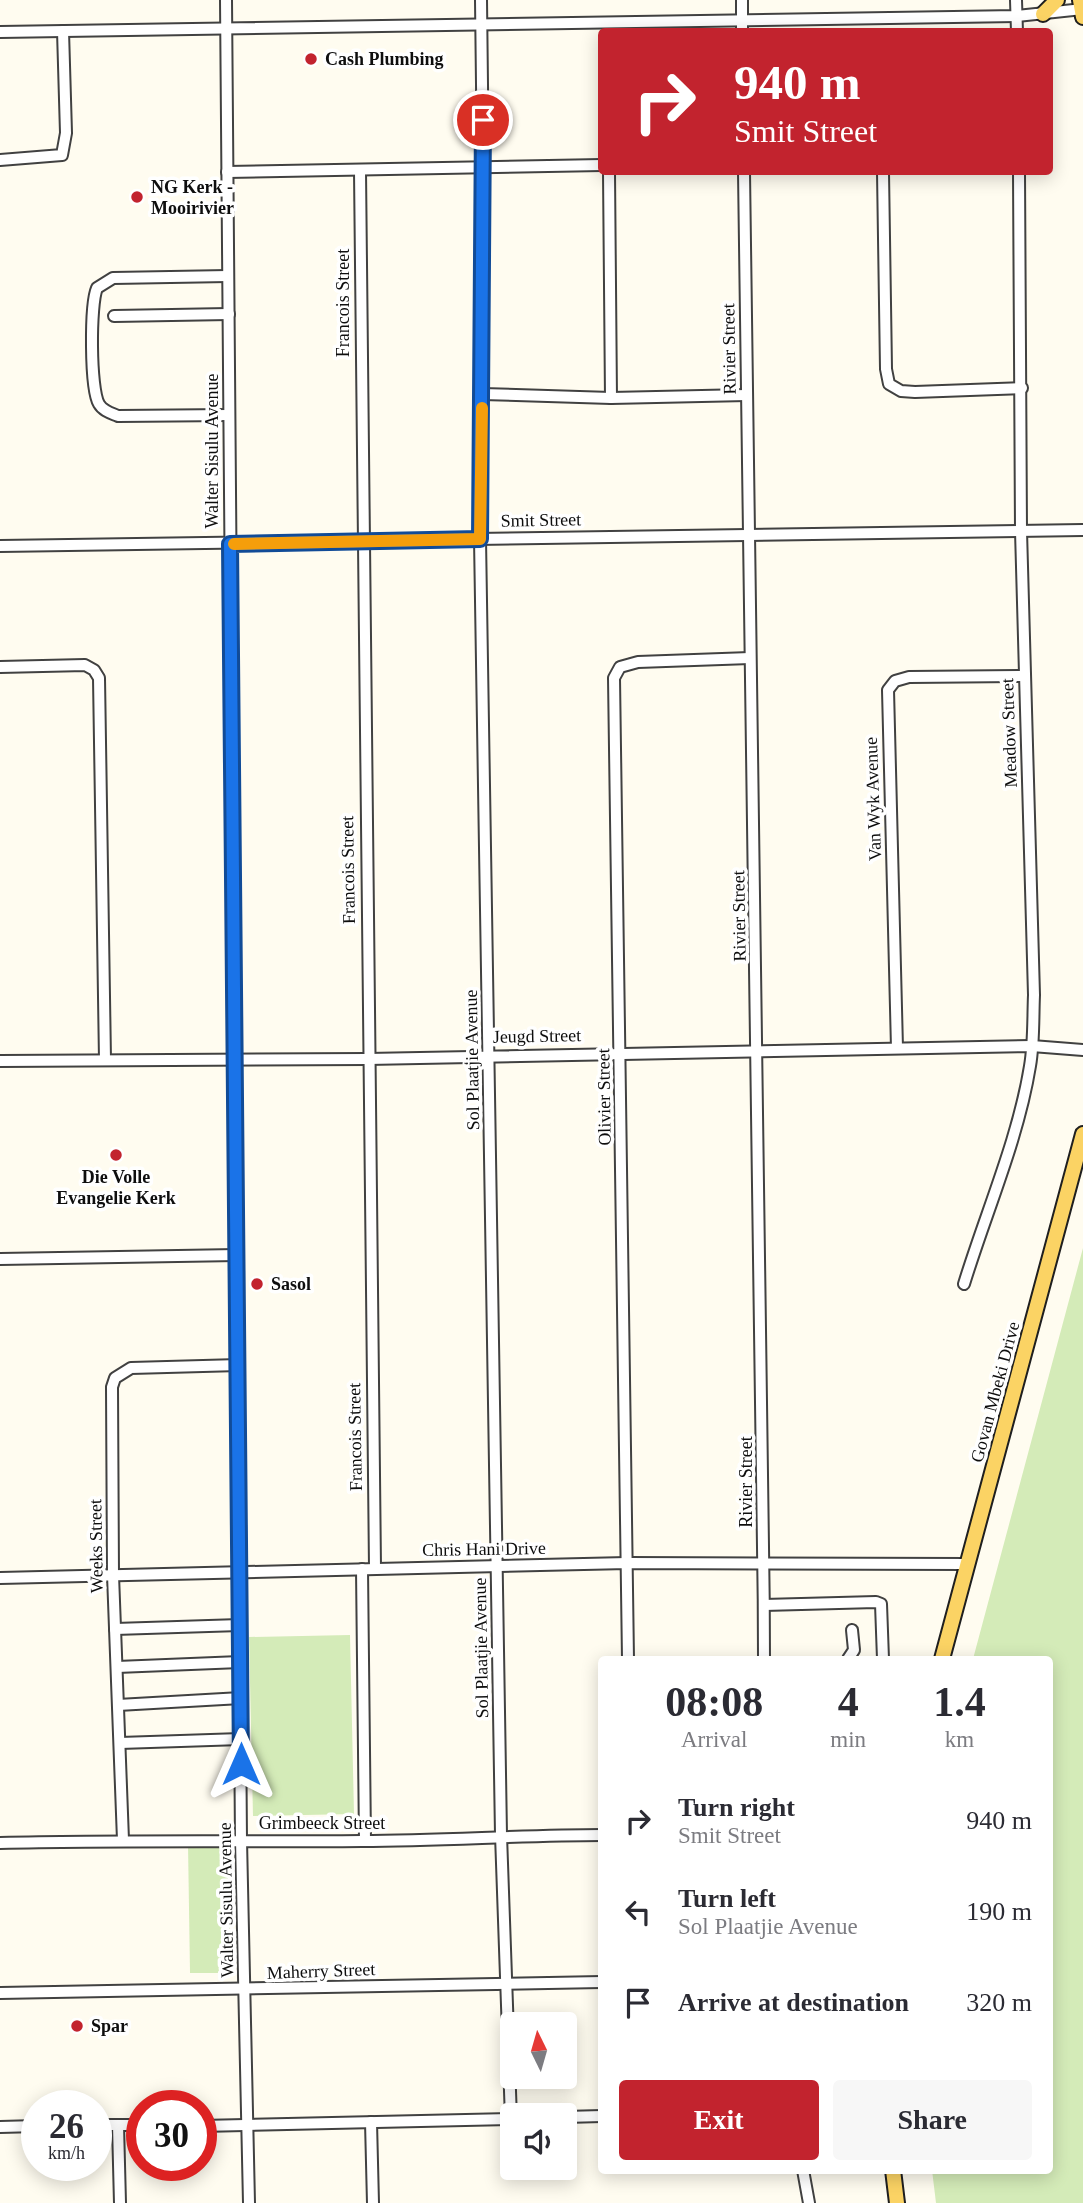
<!DOCTYPE html>
<style>
body{margin:0;font-family:Georgia,serif;background:#f7f7f7;color:#2b2b33;height:100vh;display:flex;flex-direction:column;font-size:26px;white-space:nowrap}
*{box-sizing:border-box;margin:0}
p{font-size:23px;color:#7c7c81}
.icon{flex:none;width:38px;height:38px;fill:none;stroke:currentColor;stroke-width:2;stroke-linecap:round;stroke-linejoin:round}
.map{position:relative;flex:1;overflow:hidden}
.details{position:absolute;left:598px;top:1656px;width:455px;height:518px;display:flex;flex-direction:column;background:#fff;border-radius:7px;box-shadow:0 4px 18px #0003}
.details>*{flex:none}
.guide{position:absolute;left:598px;top:28px;width:455px;height:147px;border-radius:7px;box-shadow:0 4px 18px #0003;background:#c2232e;color:#fff;overflow:hidden}
.needle{width:46px;rotate:355deg}
.controls{position:absolute;left:500px;top:2012px;display:grid;gap:14px}
.controls a{display:grid;place-items:center;width:77px;height:77px;border-radius:7px;background:#fff;box-shadow:0 4px 18px #0003;font-size:35px}
.speed{position:absolute;left:21px;top:2090px;display:flex;gap:14px;font-size:35px;font-weight:700;text-align:center}
.speed>*{display:grid;place-content:center;width:91px;height:91px;border-radius:50%;background:#fff;box-shadow:0 4px 18px #0003;line-height:1}
.speed small{font-size:18px;font-weight:400}
.speed .limit{border:10px solid #d22;background:#fff;color:#111}
.pin{position:absolute;display:grid;place-items:center;width:60px;height:60px;color:#fff;margin:-30px;border:4px solid #fff;border-radius:50%;box-shadow:0 2px 7px #0007}
.me{position:absolute;width:77px;margin:-38px;rotate:0deg;stroke-linejoin:round;filter:drop-shadow(0 0 5px #0008)}
.turn{display:flex;align-items:center;gap:24px;height:147px;padding:0 21px;font-size:32px}
.turn .icon{width:91px;height:91px;stroke-width:2.5}
.turn b{display:block;font-size:49px;line-height:60px}
.eta{display:flex;justify-content:space-evenly;align-items:center;height:119px;text-align:center}
.eta b{font-size:42px;font-weight:700;line-height:49px}
.button{display:flex;gap:14px;margin-top:auto;padding:14px 21px}
.button a{flex:1;height:80px;border-radius:7px;background:#c2232e;color:#fff;font-size:28px;font-weight:700;line-height:80px;text-align:center}
.button a+a{background:#f7f7f7;color:#2b2b33}
ul{padding:0;list-style:none}
li{display:flex;align-items:center;gap:21px;height:91px;padding:0 21px}
li div{flex:1}
li b{display:block;font-size:26px}
li em{font-style:normal}
.map>svg:first-child{display:block}
.green{fill:#d4ebb8}
.lines{fill:none;stroke-linecap:round;stroke-linejoin:round}
.minor-casing{stroke:#414141;stroke-width:14}
.major-casing{stroke:#1f1f1f;stroke-width:18}
.minor{stroke:#fff;stroke-width:10}
.major{stroke:#fbd364;stroke-width:14}
.route-casing{stroke:#114b97;stroke-width:18}
.route{stroke:#1a73e8;stroke-width:12}
.slow{stroke:#f59e0b;stroke-width:12}
.poi-dot{fill:#c2232e;stroke:#fff;stroke-width:2.5}
.labels{text-anchor:middle;dominant-baseline:central;stroke-width:7;stroke-linejoin:round;paint-order:stroke}
.poi-label{font-size:18px;font-weight:bold;fill:#0e0e0e;stroke:#fff;text-anchor:start}
.street-label{font-size:18px;fill:#0e0e0e;stroke:#fff}
</style>
<div class="map">
<svg width="1083" height="2203" viewBox="0 0 1083 2203">
<rect width="100%" height="100%" fill="#fffcf0"/>
<!-- green -->
<g class="green">
<path d="M1083 1248V2203H936L932 2170H1050V1659H973Z"/>
<path d="M350 1635 354 1814 253 1816 249 1637Z"/>
<path d="M228 1843 231 1973H190L188 1844Z"/>
</g>
<g class="lines">
<!-- minor casing -->
<g class="minor-casing">
<g id="minor">
<path d="M226 0 241 1840 249 2203"/>
<path d="M481 0 483 169 480 539 501 1835 511 2119"/>
<path d="M742 0V32"/>
<path d="M1016 0 1017 32"/>
<path d="M0 32 1017 16 1083 9"/>
<path d="M0 160 62 155 66 133 63 31"/>
<path d="M360 171 375 1568"/>
<path d="M227 172 602 165"/>
<path d="M609 172 611 398"/>
<path d="M744 172C752 667 762 1163 764 1659"/>
<path d="M883 172 886 369 889 384 901 391 915 392 1022 388"/>
<path d="M228 276 113 278 97 288C90 304 90 389 99 404 103 411 111 413 118 416L229 415"/>
<path d="M114 316 229 314"/>
<path d="M482 394 611 398 747 395"/>
<path d="M0 546 1083 530"/>
<path d="M0 667 85 665 94 670 99 678 105 1060"/>
<path d="M897 1048 888 690 895 681 909 677 1024 676"/>
<path d="M0 1061 368 1059 1032 1046 1083 1050"/>
<path d="M0 1259 237 1255"/>
<path d="M964 1284C986 1212 1018 1140 1030 1066 1034 1043 1033 1018 1034 995L1021 531 1019 172"/>
<path d="M362 1569 365 1841"/>
<path d="M0 1578 627 1563 969 1564"/>
<path d="M764 1605 876 1602 881 1604 883 1659"/>
<path d="M115 1629 240 1625"/>
<path d="M628 1659 614 678 620 667 638 662 750 658"/>
<path d="M848 1659 854 1650 852 1630"/>
<path d="M117 1667 240 1662"/>
<path d="M118 1705 241 1698"/>
<path d="M120 1743 241 1739"/>
<path d="M123 1840 113 1575 112 1387 115 1378 131 1368 239 1365"/>
<path d="M0 1843C121 1840 241 1842 362 1841 442 1841 522 1835 602 1835"/>
<path d="M0 1993 602 1982"/>
<path d="M565 2117 602 2116"/>
<path d="M371 2122 373 2203"/>
<path d="M96 2125H142"/>
<path d="M118 2125 120 2203"/>
<path d="M201 2126 513 2119"/>
<path d="M0 2127 37 2126"/>
<path d="M803 2170 809 2203"/>
</g>
</g>
<!-- major casing -->
<g class="major-casing">
<g id="major">
<path d="M1080 0 1083 17"/>
<path d="M1043 14 1057 0"/>
<path d="M942 1659 1083 1134"/>
<path d="M893 2170 897 2203"/>
</g>
</g>
<!-- minor -->
<use href="#minor" class="minor"/>
<!-- major -->
<use href="#major" class="major"/>
</g>
<g class="lines">
<!-- route casing -->
<g class="route-casing">
<path id="route" d="M241 1764 230 544 480 539 483 120"/>
</g>
<!-- route -->
<use href="#route" class="route"/>
<!-- slow -->
<path class="slow" d="M234 544 480 539 482 408"/>
</g>
<!-- markers -->
<g class="poi-dot">
<circle cx="311" cy="59" r="7"/>
<circle cx="137" cy="197" r="7"/>
<circle cx="116" cy="1155" r="7"/>
<circle cx="257" cy="1284" r="7"/>
<circle cx="77" cy="2026" r="7"/>
</g>
<g class="labels">
<!-- poi labels -->
<g class="poi-label">
<text x="325" y="59">Cash Plumbing</text>
<text x="151" y="187">NG Kerk -<tspan x="151" dy="21">Mooirivier</tspan></text>
<text x="116" y="1177" text-anchor="middle">Die Volle<tspan x="116" dy="21">Evangelie Kerk</tspan></text>
<text x="271" y="1284">Sasol</text>
<text x="91" y="2026">Spar</text>
</g>
<!-- street labels -->
<g class="street-label">
<text transform="translate(343 303) rotate(-90)">Francois Street</text>
<text transform="translate(729 349) rotate(-91)">Rivier Street</text>
<text transform="translate(212 451) rotate(-90)">Walter Sisulu Avenue</text>
<text transform="translate(541 520) rotate(-1)">Smit Street</text>
<text transform="translate(1009 733) rotate(-92)">Meadow Street</text>
<text transform="translate(873 799) rotate(-92)">Van Wyk Avenue</text>
<text transform="translate(348 870) rotate(-91)">Francois Street</text>
<text transform="translate(739 916) rotate(-91)">Rivier Street</text>
<text transform="translate(537 1036) rotate(-1)">Jeugd Street</text>
<text transform="translate(472 1060) rotate(-91)">Sol Plaatjie Avenue</text>
<text transform="translate(604 1097) rotate(-91)">Olivier Street</text>
<text transform="translate(995 1392) rotate(-75)">Govan Mbeki Drive</text>
<text transform="translate(355 1437) rotate(-91)">Francois Street</text>
<text transform="translate(746 1482) rotate(-90)">Rivier Street</text>
<text transform="translate(96 1546) rotate(-91)">Weeks Street</text>
<text transform="translate(484 1549) rotate(-1)">Chris Hani Drive</text>
<text transform="translate(481 1648) rotate(-91)">Sol Plaatjie Avenue</text>
<text x="322" y="1823">Grimbeeck Street</text>
<text transform="translate(226 1900) rotate(-91)">Walter Sisulu Avenue</text>
<text transform="translate(321 1971) rotate(-2)">Maherry Street</text>
</g>
</g>
</svg>
<div class="controls">
<a><svg class="needle" viewBox="-14 -14 28 28"><path d="M0-13l5 13h-10z" fill="#e53935"/><path d="M0 13l5-13h-10z" fill="#7c7c81"/></svg></a>
<a><svg class="icon" aria-label="sound" viewBox="0 0 24 24"><path d="M4 9h4l5-4v14l-5-4H4zM17 9q2 3 0 6"/></svg></a>
</div>
<div class="speed"><div>26<small>km/h</small></div><div class="limit">30</div></div>
<div class="pin" style="left:483px;top:120px;background:#d93025"><svg class="icon" aria-label="arrive" viewBox="0 0 24 24"><path d="M6 21V4h12l-3 4 3 4H6"/></svg></div>
<svg class="me" style="left:241px;top:1764px" viewBox="-20 -20 40 40"><path d="M0-17L14 15 0 8-14 15z" fill="#1a73e8" stroke="#fff" stroke-width="4"/></svg>
<div class="guide">
<div class="turn"><svg class="icon" aria-label="right" viewBox="0 0 24 24"><path d="M7 20v-9h11M14 6l5 5-5 5"/></svg><div><b>940 m</b>Smit Street</div></div>
</div>
<section class="details">
<div class="eta">
<div><b>08:08</b><p>Arrival</p></div>
<div><b>4</b><p>min</p></div>
<div><b>1.4</b><p>km</p></div>
</div>
<ul>
<li><svg class="icon" aria-label="right" viewBox="0 0 24 24"><path d="M7 20v-9h11M14 6l5 5-5 5"/></svg><div><b>Turn right</b><p>Smit Street</p></div><em>940 m</em></li>
<li><svg class="icon" aria-label="left" viewBox="0 0 24 24"><path d="M17 20v-9H6M10 6l-5 5 5 5"/></svg><div><b>Turn left</b><p>Sol Plaatjie Avenue</p></div><em>190 m</em></li>
<li><svg class="icon" aria-label="arrive" viewBox="0 0 24 24"><path d="M6 21V4h12l-3 4 3 4H6"/></svg><div><b>Arrive at destination</b></div><em>320 m</em></li>
</ul>
<div class="button"><a>Exit</a><a>Share</a></div>
</section>
</div>
